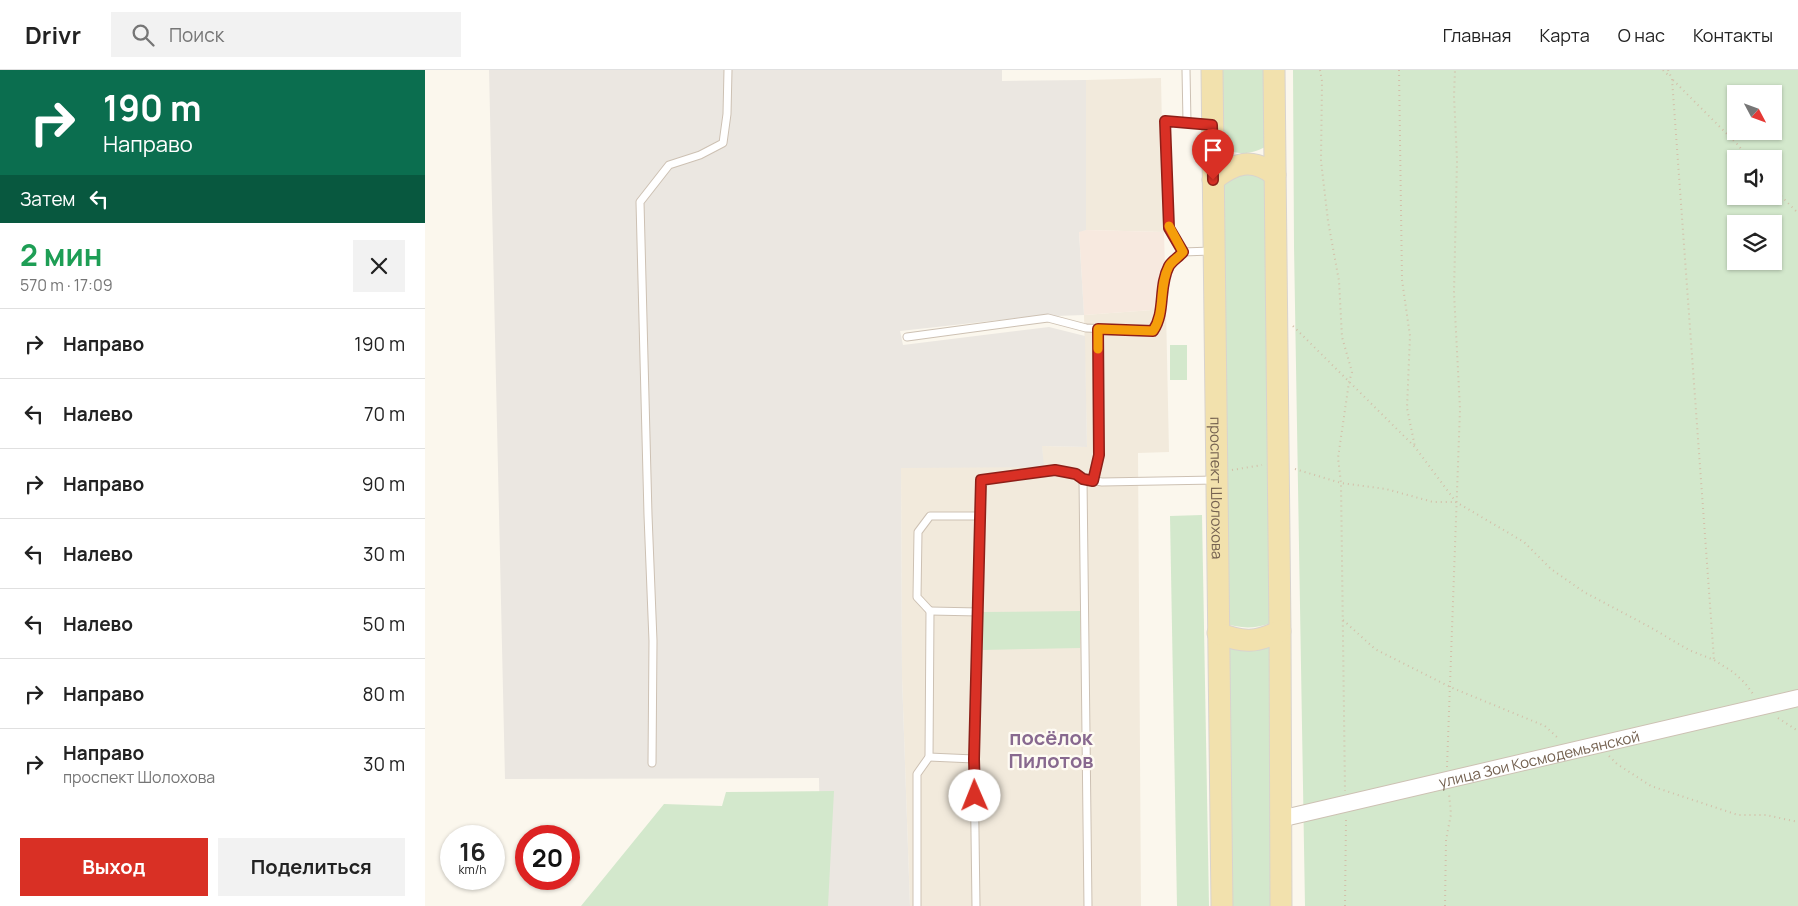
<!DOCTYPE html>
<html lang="ru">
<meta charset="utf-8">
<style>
body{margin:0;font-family:Manrope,sans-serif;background:#f2f2f2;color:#222;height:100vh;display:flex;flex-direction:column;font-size:19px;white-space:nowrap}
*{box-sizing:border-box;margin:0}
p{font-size:16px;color:#767676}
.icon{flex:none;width:28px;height:28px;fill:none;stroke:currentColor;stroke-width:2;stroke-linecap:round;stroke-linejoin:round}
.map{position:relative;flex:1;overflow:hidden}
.drawer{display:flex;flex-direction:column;background:#fff;width:425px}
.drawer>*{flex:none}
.top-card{background:#0b6e4f;color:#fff;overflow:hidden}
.needle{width:32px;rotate:131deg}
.fabs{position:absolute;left:1302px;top:15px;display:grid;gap:10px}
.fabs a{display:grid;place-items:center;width:55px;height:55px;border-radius:0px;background:#fff;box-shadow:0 1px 4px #0004;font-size:25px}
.speed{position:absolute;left:15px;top:755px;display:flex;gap:10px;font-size:25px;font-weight:700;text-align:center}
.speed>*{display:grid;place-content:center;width:65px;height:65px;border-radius:50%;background:#fff;box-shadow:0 1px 4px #0004;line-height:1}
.speed small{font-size:12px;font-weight:400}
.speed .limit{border:8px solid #d22;background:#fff;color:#111}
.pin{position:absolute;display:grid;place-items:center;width:42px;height:42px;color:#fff;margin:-51px -21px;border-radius:50% 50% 50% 0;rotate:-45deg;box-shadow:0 0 5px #0007}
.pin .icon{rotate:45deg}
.me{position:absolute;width:55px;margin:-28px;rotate:359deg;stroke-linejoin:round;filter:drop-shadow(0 0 4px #0008)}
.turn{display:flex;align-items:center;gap:18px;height:105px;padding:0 20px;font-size:22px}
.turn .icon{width:65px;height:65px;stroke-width:2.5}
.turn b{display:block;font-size:35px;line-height:42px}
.then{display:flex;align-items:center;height:48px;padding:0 20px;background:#0003;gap:10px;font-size:19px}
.round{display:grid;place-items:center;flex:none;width:52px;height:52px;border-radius:0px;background:#f2f2f2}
.headline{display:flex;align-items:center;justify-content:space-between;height:85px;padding:0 20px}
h1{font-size:30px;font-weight:700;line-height:38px;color:#1e9e55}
.primary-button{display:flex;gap:10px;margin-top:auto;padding:10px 20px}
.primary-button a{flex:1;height:58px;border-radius:0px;background:#d93025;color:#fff;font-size:20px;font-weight:700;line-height:58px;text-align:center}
.primary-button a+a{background:#f2f2f2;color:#222}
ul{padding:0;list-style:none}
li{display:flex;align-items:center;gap:15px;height:70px;padding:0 20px;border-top:1px solid #e0e0e0}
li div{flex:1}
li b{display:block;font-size:19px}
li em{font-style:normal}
header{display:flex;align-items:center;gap:30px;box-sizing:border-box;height:70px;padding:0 25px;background:#fff;border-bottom:1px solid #e0e0e0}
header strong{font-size:24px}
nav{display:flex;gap:28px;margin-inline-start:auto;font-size:18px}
.search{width:350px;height:45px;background:#f2f2f2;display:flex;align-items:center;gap:12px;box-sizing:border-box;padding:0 18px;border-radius:0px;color:#767676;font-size:19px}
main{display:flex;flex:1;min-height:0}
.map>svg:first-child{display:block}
.residential{fill:#f2eadc}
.commercial{fill:#f7e9df}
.industrial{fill:#ebe7e1}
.green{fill:#d3e8cc;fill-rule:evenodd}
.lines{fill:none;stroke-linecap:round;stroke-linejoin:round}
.service-casing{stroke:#cdc1b3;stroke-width:9}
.tertiary-casing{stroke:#cdc1b3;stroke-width:18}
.primary-casing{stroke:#d8d3ce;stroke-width:23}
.path{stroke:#d3bfa9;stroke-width:2;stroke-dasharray:1 4;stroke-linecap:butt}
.service{stroke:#fff;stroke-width:7}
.tertiary{stroke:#fff;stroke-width:16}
.primary{stroke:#f2e1ad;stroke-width:21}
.route-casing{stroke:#8d1f18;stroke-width:12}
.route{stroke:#d93025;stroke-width:9}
.slow{stroke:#f59e0b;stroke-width:9}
.labels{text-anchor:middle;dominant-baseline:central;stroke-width:4.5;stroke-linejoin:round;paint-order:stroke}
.street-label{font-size:15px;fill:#756251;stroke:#fefbf3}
.district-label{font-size:20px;font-weight:bold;fill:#88698f;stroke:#fefbf3}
</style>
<header>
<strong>Drivr</strong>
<div class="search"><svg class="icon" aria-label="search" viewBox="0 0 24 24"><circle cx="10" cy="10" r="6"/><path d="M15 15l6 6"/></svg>Поиск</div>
<nav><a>Главная</a><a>Карта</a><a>О нас</a><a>Контакты</a></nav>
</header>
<main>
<section class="drawer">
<div class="top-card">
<div class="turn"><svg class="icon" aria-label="right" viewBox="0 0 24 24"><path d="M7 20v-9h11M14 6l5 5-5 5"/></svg><div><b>190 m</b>Направо</div></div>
<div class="then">Затем<svg class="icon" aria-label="left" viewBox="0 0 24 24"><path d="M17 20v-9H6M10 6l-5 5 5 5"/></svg></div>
</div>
<div class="headline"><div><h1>2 мин</h1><p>570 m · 17:09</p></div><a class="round"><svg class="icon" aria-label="close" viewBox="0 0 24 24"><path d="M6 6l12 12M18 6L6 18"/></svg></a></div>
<ul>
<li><svg class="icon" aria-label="right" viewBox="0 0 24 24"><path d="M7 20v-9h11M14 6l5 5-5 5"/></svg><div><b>Направо</b></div><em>190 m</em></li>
<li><svg class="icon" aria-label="left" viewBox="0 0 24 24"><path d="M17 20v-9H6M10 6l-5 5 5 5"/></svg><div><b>Налево</b></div><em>70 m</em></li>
<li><svg class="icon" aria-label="right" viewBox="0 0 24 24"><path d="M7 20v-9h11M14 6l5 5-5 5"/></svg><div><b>Направо</b></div><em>90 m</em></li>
<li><svg class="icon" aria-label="left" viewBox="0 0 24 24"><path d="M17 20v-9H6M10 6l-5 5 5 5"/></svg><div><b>Налево</b></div><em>30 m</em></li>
<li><svg class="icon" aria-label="left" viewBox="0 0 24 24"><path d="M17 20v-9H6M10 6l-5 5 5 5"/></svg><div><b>Налево</b></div><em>50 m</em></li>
<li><svg class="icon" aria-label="right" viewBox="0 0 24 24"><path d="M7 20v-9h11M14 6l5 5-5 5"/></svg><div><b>Направо</b></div><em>80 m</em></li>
<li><svg class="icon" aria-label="right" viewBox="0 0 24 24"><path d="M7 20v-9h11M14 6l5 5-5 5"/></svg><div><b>Направо</b><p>проспект Шолохова</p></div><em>30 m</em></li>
</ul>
<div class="primary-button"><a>Выход</a><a>Поделиться</a></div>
</section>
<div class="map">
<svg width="1373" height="836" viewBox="0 0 1373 836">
<rect width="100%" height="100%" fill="#fbf7ed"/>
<!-- residential -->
<g class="residential">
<path d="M736 8 739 162 661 160V10Z"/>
<path d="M741 239 744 382 713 383 716 836H485L477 607 476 397H618L617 376 662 377 659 245Z"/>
</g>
<!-- commercial -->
<path class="commercial" d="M661 160 739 162 741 239 659 245 654 161Z"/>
<!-- industrial -->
<path class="industrial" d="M64 0H577V11L661 10V160L654 162 659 245 601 247 475 261 478 275 624 257 660 266 662 377 617 376 619 397 476 398 477 607 485 836H396L394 708 80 709Z"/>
<!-- green -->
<g class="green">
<path d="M792 0H843L844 74C829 86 808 86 793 75Z"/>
<path d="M868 0H1373V836H880L869 176ZM1311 24H1349V61H1311ZM1311 89H1349V126H1311ZM1311 154H1349V191H1311Z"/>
<path d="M814 101 839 104 848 552C831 559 816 559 799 553L794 113Z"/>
<rect x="745" y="275" width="17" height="35"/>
<path d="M777 445 784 836H752L745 446Z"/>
<path d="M656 541 655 578 558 580V542Z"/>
<path d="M847 573V836H806L801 575C818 581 831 583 847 573Z"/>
<path d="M409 721 403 836H156L239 734 297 736 301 722Z"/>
</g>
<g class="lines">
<!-- service casing -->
<g class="service-casing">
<g id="service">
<path d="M761 0 762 52"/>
<path d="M758 182 744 158 740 51 785 55"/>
<path d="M482 267 623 248 661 258 729 261C741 242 733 217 744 196 747 191 754 186 758 182L786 181"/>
<path d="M658 409 663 836"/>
<path d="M668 411 674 385 673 259"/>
<path d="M505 541 554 542"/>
<path d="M504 687 549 689"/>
<path d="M227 693 228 571 223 445 215 132 244 95 275 85 298 73 302 44 303 0"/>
<path d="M492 836V704L504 687 505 541 492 527 493 462 505 446H556"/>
<path d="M551 836 549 689 556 410 630 400 651 405 658 409 677 412 791 410"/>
</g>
</g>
<!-- tertiary casing -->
<g class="tertiary-casing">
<g id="tertiary">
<path id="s1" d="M855 749 1373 628"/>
</g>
</g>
<!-- primary casing -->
<g class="primary-casing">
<g id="primary">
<path id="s2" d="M787 0 797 836"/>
<path d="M849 0 855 561 856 836"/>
<path d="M788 110C809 93 827 87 850 105"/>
<path d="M793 563C818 573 831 573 855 561"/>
</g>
</g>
<!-- path -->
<g class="path">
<path d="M895 0 897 11 896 91 903 151 914 211 917 267 927 302 924 312 913 388 916 413 920 721"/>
<path d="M974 0 977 210 985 266 982 338 990 377"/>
<path d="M1238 0 1245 7"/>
<path d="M1243 0 1247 9 1289 590"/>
<path d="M1248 10 1313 75 1324 89"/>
<path d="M1349 119 1373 143"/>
<path d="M868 256 990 377 1031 432 1099 472 1126 499 1159 522 1223 556 1264 580 1289 590 1308 602 1320 613 1328 624"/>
<path d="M870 399 916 413 961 419 1008 432H1031"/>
<path d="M807 400 837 395"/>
<path d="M918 550 950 579 1025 617 1120 656 1134 669"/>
<path d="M1353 648 1373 661"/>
<path d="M1184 686 1192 694 1226 716 1313 745H1341L1373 752"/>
<path d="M1022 697 1035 339 1029 223 1032 90 1029 26 1030 0"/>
<path d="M920 836 921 748"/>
<path d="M1020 836 1021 770 1026 744 1024 724"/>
</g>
<!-- service -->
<use href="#service" class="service"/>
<!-- tertiary -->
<use href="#tertiary" class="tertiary"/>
<!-- primary -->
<use href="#primary" class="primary"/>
</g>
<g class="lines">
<!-- route casing -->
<g class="route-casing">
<path id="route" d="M550 726 549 689 556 410 630 400 651 404 658 409 668 411 674 385 673 259 728 261C741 242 733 217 744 196 747 191 754 187 758 182L744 158 740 51 787 55 788 110"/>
</g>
<!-- route -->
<use href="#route" class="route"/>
<!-- slow -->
<path class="slow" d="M673 279V259L728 261C741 242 733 217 744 196 747 191 754 187 758 182L744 156"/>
</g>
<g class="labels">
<!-- street labels -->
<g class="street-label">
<text stroke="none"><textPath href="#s2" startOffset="418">проспект Шолохова</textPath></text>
<text stroke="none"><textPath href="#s1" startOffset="266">улица Зои Космодемьянской</textPath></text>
</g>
<!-- district labels -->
<g class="district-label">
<text x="626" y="667">посёлок<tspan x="626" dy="23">Пилотов</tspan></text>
</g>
</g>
</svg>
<div class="fabs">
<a><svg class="needle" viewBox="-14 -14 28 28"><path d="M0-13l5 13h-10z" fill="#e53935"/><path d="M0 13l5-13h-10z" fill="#767676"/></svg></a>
<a><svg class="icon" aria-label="sound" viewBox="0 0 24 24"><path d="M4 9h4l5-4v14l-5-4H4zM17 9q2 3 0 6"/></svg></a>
<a><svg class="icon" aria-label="layers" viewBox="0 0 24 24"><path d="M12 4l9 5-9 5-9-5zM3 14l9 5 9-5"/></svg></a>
</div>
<div class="speed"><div>16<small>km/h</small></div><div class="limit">20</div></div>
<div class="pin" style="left:788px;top:110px;background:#d93025"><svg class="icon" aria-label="arrive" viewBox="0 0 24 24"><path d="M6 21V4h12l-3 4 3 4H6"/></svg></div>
<svg class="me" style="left:550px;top:726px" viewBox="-20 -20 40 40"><circle r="19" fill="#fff"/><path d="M0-13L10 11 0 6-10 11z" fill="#d93025"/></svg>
</div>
</main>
